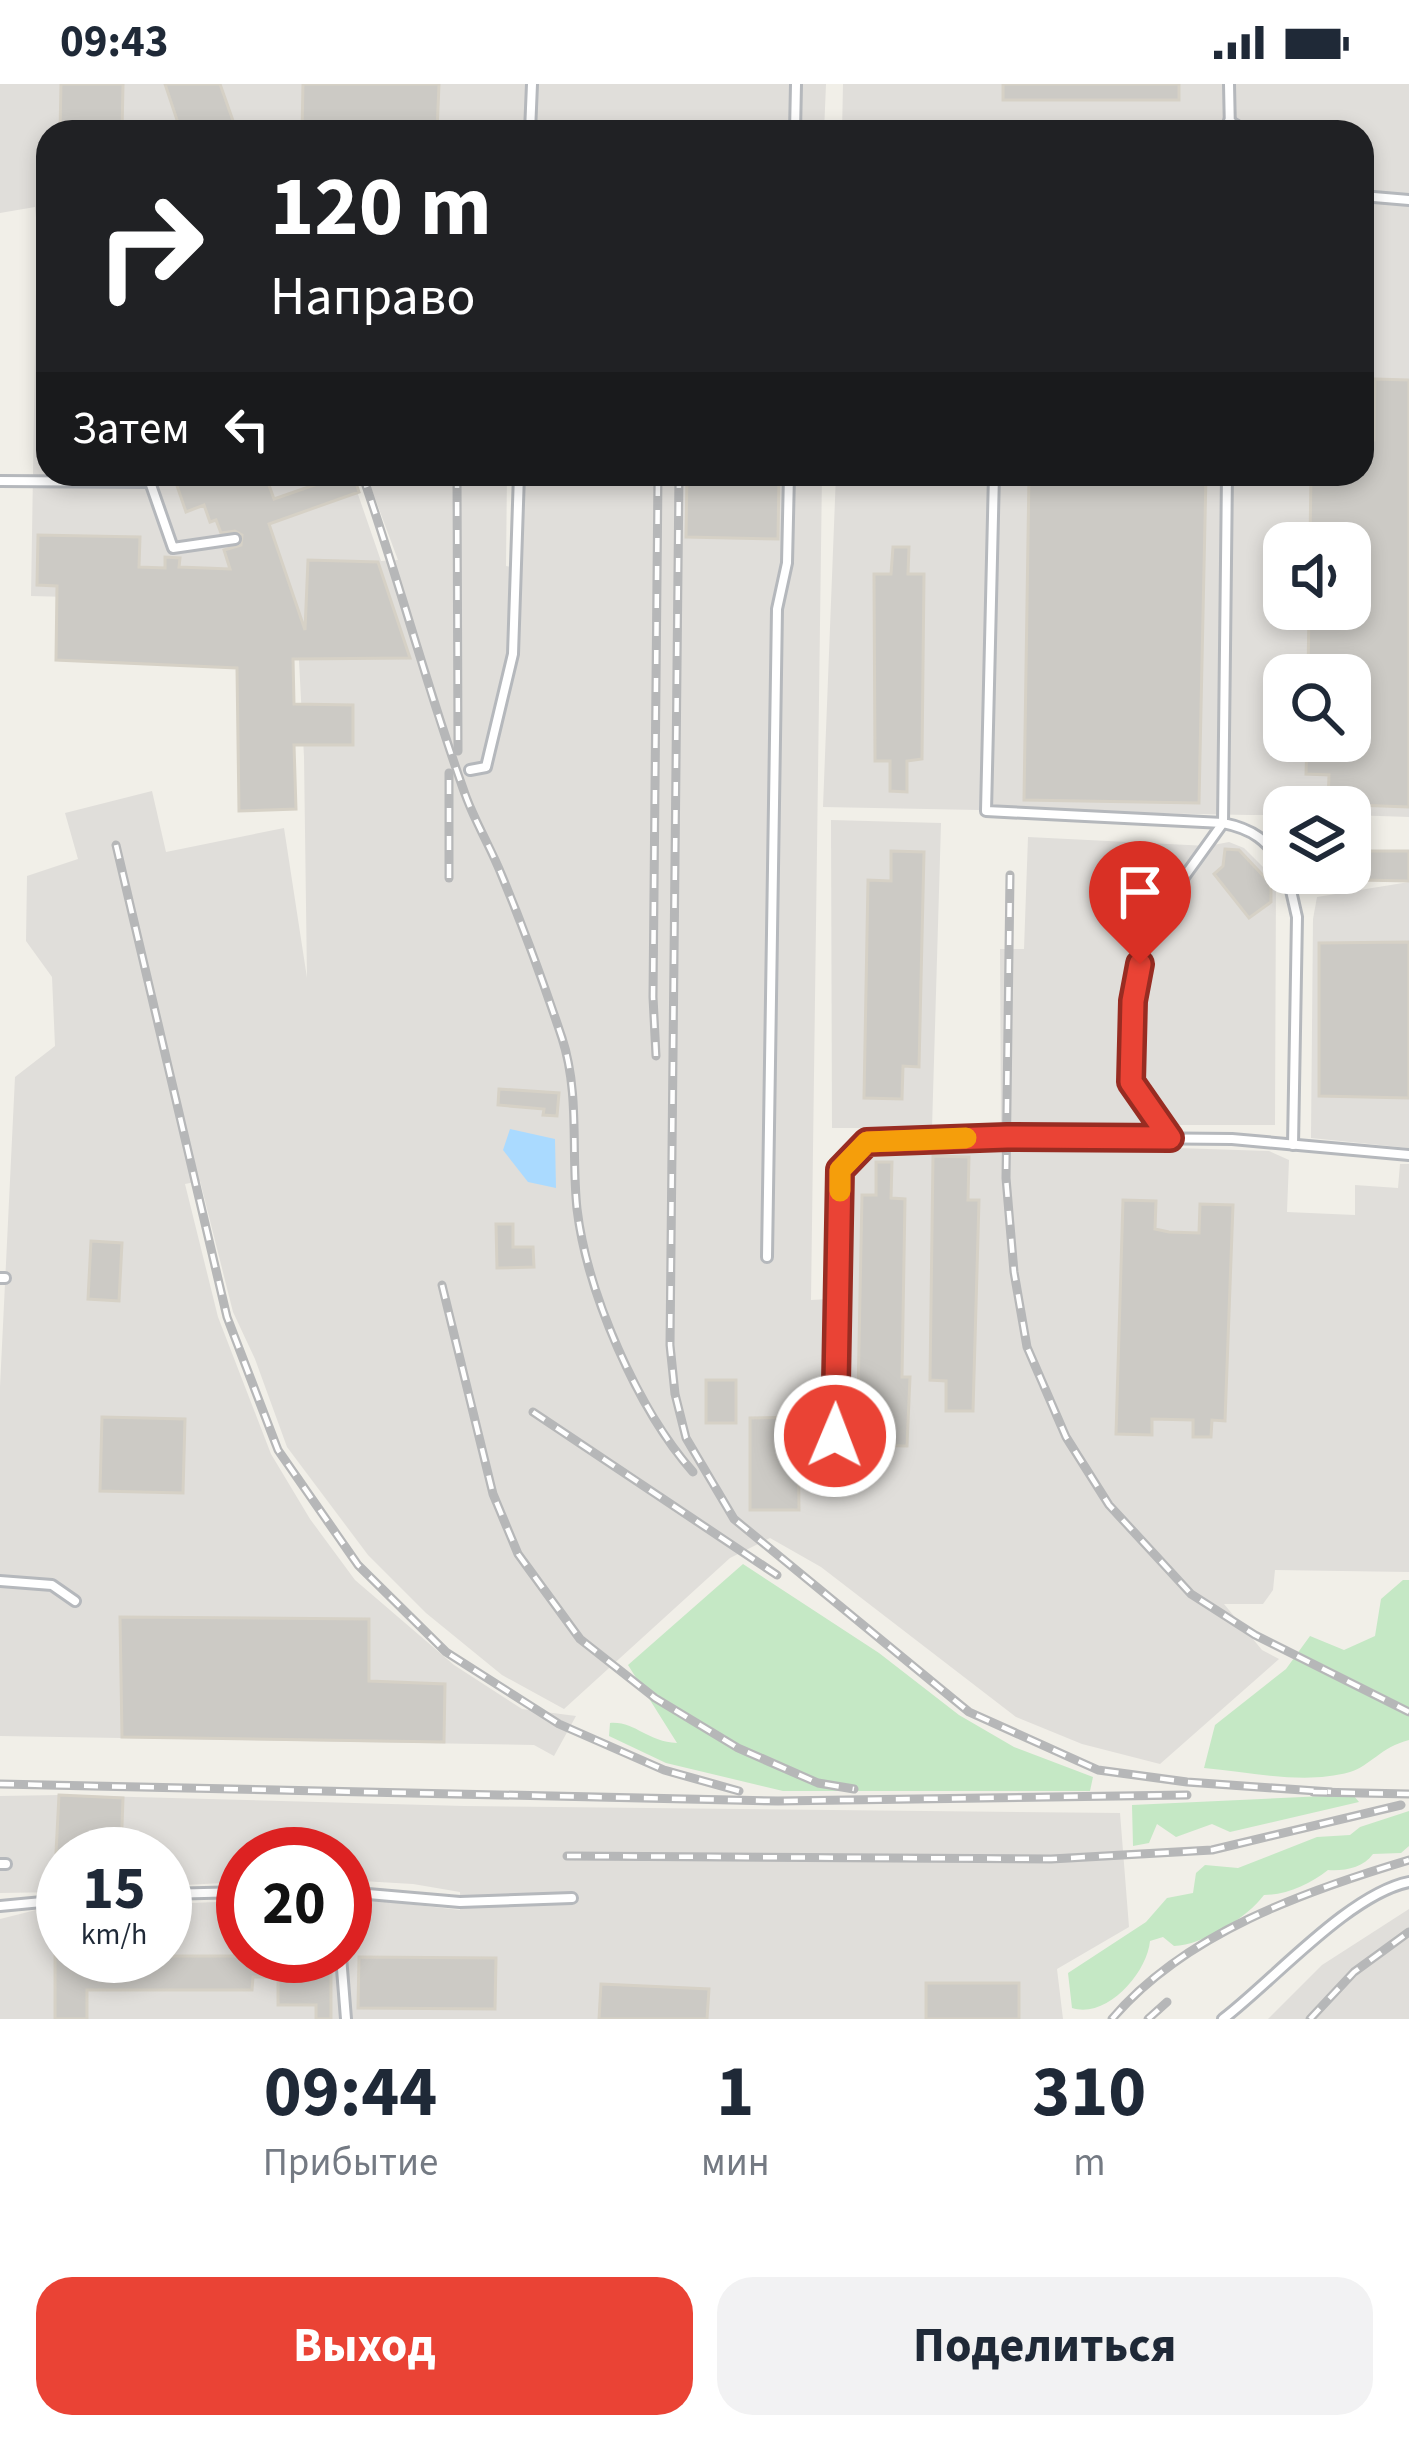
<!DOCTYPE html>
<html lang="ru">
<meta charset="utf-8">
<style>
body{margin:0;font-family:"Source Sans 3",sans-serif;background:#f2f2f3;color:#1f2937;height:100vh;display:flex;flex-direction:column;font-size:45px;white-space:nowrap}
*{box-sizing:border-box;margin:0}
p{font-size:39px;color:#747a83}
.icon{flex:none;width:66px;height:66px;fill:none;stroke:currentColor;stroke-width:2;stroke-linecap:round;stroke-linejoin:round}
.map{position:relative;height:1935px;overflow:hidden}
.panel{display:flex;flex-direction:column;background:#fff;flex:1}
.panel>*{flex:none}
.banner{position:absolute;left:36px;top:36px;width:1338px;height:366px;border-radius:36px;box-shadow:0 6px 18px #0003;background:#202124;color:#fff;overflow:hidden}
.buttons{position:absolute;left:1263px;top:438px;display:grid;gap:24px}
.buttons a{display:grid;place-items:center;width:108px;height:108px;border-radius:24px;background:#fff;box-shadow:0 6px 18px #0003;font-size:60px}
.speed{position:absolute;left:36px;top:1743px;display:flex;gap:24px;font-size:60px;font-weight:700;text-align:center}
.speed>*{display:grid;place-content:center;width:156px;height:156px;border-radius:50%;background:#fff;box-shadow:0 6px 18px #0003;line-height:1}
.speed small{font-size:30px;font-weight:400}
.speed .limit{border:18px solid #d22;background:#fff;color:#111}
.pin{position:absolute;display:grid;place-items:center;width:102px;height:102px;color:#fff;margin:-123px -51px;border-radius:50% 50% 50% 0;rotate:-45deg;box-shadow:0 0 12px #0007}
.pin .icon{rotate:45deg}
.me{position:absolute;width:132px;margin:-66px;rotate:1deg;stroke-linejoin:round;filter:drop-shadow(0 0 9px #0008)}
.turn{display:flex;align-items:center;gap:42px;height:252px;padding:0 36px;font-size:54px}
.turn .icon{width:156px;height:156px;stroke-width:2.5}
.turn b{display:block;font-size:84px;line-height:102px}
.then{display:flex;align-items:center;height:114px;padding:0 36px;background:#0003;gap:24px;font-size:45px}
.eta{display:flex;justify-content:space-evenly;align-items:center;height:204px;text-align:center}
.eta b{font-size:72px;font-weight:700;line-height:84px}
.primary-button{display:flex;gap:24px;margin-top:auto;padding:24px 36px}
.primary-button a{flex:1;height:138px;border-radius:36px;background:#ea4335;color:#fff;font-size:48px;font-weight:700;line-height:138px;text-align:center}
.primary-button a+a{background:#f2f2f3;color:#1f2937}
.status{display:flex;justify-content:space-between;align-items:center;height:84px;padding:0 60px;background:#fff;direction:ltr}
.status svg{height:33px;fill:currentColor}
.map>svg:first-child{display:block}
.industrial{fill:#e0deda;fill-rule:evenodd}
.green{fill:#c5e8c5}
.water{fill:#aadaff}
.building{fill:#cccac5;stroke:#d6d1c6;stroke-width:3}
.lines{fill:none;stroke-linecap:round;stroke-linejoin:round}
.service-casing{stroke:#b5b8bc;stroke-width:14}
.service{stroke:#fff;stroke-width:8}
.rail-casing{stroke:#b6b7b8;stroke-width:9}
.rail{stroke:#fff;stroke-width:4.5;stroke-dasharray:14;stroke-linecap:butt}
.route-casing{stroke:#982c22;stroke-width:30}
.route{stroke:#ea4335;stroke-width:21}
.slow{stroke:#f59e0b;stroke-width:21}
</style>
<div class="status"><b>09:43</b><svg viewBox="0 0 49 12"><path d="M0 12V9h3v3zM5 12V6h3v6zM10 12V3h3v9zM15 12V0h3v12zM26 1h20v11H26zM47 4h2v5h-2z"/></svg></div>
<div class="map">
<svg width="1409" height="1935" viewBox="0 0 1409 1935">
<rect width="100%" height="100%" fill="#f1efe8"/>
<!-- industrial -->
<g class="industrial">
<path d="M0 0H826L824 48H48V390H351L381 477 398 476 366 390H507L506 482 512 483 513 390H822L811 1216 848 1214 849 1095 874 1064 1023 1059 1269 1067 1289 1076 1287 1128 1355 1131V1101L1398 1104 1400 1080H1409V1488L1275 1486 1273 1506 1263 1520H1224L1262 1566 1279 1575 1160 1680 1082 1660 1016 1633 821 1483 770 1454 730 1474 564 1625 502 1591 426 1529 368 1471 287 1363 255 1275 233 1228 200 1097 185 1100 218 1233 271 1370 310 1435 355 1496 454 1581 522 1625 576 1632 554 1672 534 1661 0 1652V1303L15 993 55 962 52 893 26 857 27 792 78 775 65 729 152 707 166 768 284 744 307 894 304 673 296 519 31 512 37 144 35 123 0 129Z"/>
<path d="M843 0H1409V733L1350 731V723H1284V731H1249L823 723 836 390H1362V48H842ZM1284 459H1350V525H1284ZM1284 591H1350V657H1284Z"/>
<path d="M831 736 941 739 932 1044H832Z"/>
<path d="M1028 753 1208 762 1229 758 1244 764 1276 796 1275 1041H1001L1000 865H1024Z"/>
<path d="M1409 798V1064L1311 1054 1313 835 1317 813Z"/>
<path d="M59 1711 464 1722 1120 1729 1129 1843 1057 1885 1063 1935H0V1835L40 1825 63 1824V1872H165V1820L243 1817V1872H345V1813L460 1826V1808L413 1800 345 1796V1770H243V1798L165 1802V1770H63V1808L0 1809V1712Z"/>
<path d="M1409 1825V1935H1268L1322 1881Z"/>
</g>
<!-- green -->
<g class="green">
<path d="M743 1480 879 1569 959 1631 1014 1663 1093 1693 1090 1707H783L666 1679 609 1652 610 1639C635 1637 647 1658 677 1659L628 1581Z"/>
<path d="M1403 1496H1409V1656C1381 1663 1370 1682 1350 1688 1305 1701 1250 1688 1204 1684L1215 1641 1286 1585 1310 1552 1344 1566 1375 1552 1381 1515Z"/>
<path d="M1325 1712H1354L1359 1718 1230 1748 1212 1740 1176 1753 1157 1740 1149 1759 1133 1762 1132 1721Z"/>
<path d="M1409 1727V1762L1401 1769 1373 1770C1363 1784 1345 1787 1328 1786 1310 1800 1287 1811 1264 1811 1247 1834 1203 1861 1174 1862L1163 1853 1150 1857C1147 1889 1107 1935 1072 1924L1068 1889 1146 1838 1167 1814 1193 1809 1196 1789 1205 1781 1238 1784 1317 1753 1350 1751 1360 1743Z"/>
</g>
<!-- water -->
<path class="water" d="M510 1045 555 1055 556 1104 528 1098 503 1066Z"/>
<!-- building -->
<g class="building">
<path d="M61 0H123L122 48H60Z"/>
<path d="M165 0H220L237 48H181Z"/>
<path d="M303 0H439L437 48H302Z"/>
<rect x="1003" y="0" width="176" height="16"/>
<path d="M1375 295 1409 296V723L1328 720 1329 691 1306 690 1307 657H1350V591H1308L1309 525H1350V459H1310L1311 390H1362V356H1374Z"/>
<path d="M173 390H265L274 415 323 398 320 390H353L359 408 269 440 305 546 308 476 378 478 410 574 293 575 294 620 353 621V661H294L296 725 239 727 237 584 56 576 57 502 37 501 38 451 140 453 139 483 165 484V473L180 474 179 483 230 485 224 466 241 461 242 451 235 447 221 449 216 436 210 438 204 421 186 428Z"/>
<path d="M687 390H779L778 455 686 453Z"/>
<path d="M1029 390H1206L1199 719 1024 716Z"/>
<path d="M893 463H909L908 490H924L922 675 907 677V708L890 707V677H875L874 490H891Z"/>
<path d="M1225 765 1239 766 1271 800V818L1249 834 1214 790 1223 782Z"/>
<path d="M891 767 924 768 919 983 903 982 902 1015 864 1014 868 796 891 797Z"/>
<path d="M1362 767H1409V797L1361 796Z"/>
<path d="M1409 858V1014L1319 1012V859Z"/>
<path d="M499 1005 559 1009 557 1032 543 1031 544 1025 498 1021Z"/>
<path d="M933 1072 969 1073 968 1116H979L973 1327H946V1297L930 1296Z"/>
<path d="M876 1078H892L891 1114 905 1115 902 1293H910L907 1362 857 1361 862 1111H876Z"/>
<path d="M1123 1116 1156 1117 1155 1145 1169 1148 1199 1149 1200 1120 1233 1121 1225 1337 1212 1336 1211 1353H1193V1336L1152 1335V1351L1116 1350Z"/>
<path d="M496 1140H513V1163H533L534 1183 497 1184Z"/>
<path d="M91 1157 122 1159 119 1217 88 1215Z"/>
<rect x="706" y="1296" width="30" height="43"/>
<path d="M102 1333 185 1335 183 1409 100 1407Z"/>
<path d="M798 1333 799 1426H750V1334Z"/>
<path d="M120 1533 369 1535V1597L445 1600 444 1658 122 1653Z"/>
<path d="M59 1711 123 1714 121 1770 56 1769Z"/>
<path d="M55 1872H331V1935H316V1921H278V1893H253L252 1906H87V1935H55Z"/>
<path d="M359 1873 496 1874 495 1925 358 1924Z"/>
<rect x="926" y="1899" width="93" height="36"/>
<path d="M601 1900 709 1905 707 1935H599Z"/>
</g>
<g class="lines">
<!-- service casing -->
<g class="service-casing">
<g id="service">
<path d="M1229 0 1230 48"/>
<path d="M1229 37 1247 48"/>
<path d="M530 48 532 0"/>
<path d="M795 48 796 0"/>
<path d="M1362 112 1409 116"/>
<path d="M994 390 986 727 1223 739 1169 814H1146L1133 917 1131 997 1170 1053"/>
<path d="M1227 390 1223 739C1253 745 1267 756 1284 782"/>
<path d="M0 397 150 398 173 464 235 455"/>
<path d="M470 686 486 683 513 570 519 390"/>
<path d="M1287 789 1297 833 1293 1061"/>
<path d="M767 1173 777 525 787 479 789 390"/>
<path d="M0 1194H5"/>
<path d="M835 1352 840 1086 867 1057 1007 1053 1232 1055 1409 1071"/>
<path d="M0 1497 52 1501 75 1517"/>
<path d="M0 1780H6"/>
<path d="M345 1808 460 1818 572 1814"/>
<path d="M165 1810 243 1808"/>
<path d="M0 1822 63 1816"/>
<path d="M341 1872 346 1935"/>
<path d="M1223 1935C1273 1897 1349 1810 1409 1798"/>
</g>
</g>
<!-- service -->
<use href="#service" class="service"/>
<!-- rail casing -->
<g class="rail-casing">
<g id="rail">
<path d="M362 390C399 496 427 604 465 710 475 738 491 764 502 792 524 845 544 900 562 954 580 1009 571 1069 577 1125 587 1209 638 1326 693 1388"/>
<path d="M457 390 458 667"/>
<path d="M679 390 670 1261 675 1310 686 1354 734 1435 969 1628 1098 1686 1187 1698 1331 1708"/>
<path d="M116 761 227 1233 278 1366 358 1481 446 1568 559 1640 664 1686 739 1707"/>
<path d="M1010 791 1006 1094 1014 1188 1027 1263 1066 1353 1109 1421 1191 1510 1255 1551 1409 1628"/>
<path d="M449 794V689"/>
<path d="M656 972 653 913 658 390"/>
<path d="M442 1201 493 1410 518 1470 580 1555 655 1614 738 1664 818 1699 854 1705"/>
<path d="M533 1328 777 1491"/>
<path d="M0 1700 778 1717 1187 1711"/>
<path d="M1313 1708 1409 1710"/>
<path d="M567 1772 1051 1775 1212 1766 1401 1721"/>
<path d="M1112 1935C1185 1849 1305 1807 1409 1776"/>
<path d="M1148 1935 1167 1918"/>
<path d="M1310 1935 1354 1888 1409 1848"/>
</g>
</g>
<!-- rail -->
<use href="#rail" class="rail"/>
</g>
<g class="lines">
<!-- route casing -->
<g class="route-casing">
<path id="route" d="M835 1352 840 1086 867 1058 1007 1053 1170 1054 1131 998 1133 917 1140 880"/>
</g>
<!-- route -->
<use href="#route" class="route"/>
<!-- slow -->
<path class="slow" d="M840 1107V1086L867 1058 966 1054"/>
</g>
</svg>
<div class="buttons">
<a><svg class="icon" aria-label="sound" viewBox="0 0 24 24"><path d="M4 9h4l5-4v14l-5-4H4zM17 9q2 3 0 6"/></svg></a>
<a><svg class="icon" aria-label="search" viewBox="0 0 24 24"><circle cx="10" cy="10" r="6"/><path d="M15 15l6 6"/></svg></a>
<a><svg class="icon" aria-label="layers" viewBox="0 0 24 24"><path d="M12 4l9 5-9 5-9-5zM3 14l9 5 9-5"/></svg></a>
</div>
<div class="speed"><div>15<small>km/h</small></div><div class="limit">20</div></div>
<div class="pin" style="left:1140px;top:880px;background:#d93025"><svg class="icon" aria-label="arrive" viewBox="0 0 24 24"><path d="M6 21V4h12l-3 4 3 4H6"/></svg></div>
<svg class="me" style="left:835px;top:1352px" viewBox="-20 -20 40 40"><circle r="17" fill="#ea4335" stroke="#fff" stroke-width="3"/><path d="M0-11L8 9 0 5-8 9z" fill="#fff"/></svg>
<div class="banner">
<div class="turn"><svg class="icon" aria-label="right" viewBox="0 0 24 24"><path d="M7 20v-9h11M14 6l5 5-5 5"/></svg><div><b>120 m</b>Направо</div></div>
<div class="then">Затем<svg class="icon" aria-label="left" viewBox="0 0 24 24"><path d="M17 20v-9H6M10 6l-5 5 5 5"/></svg></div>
</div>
</div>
<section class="panel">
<div class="eta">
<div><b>09:44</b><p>Прибытие</p></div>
<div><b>1</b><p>мин</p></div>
<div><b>310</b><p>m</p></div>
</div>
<div class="primary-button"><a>Выход</a><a>Поделиться</a></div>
</section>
